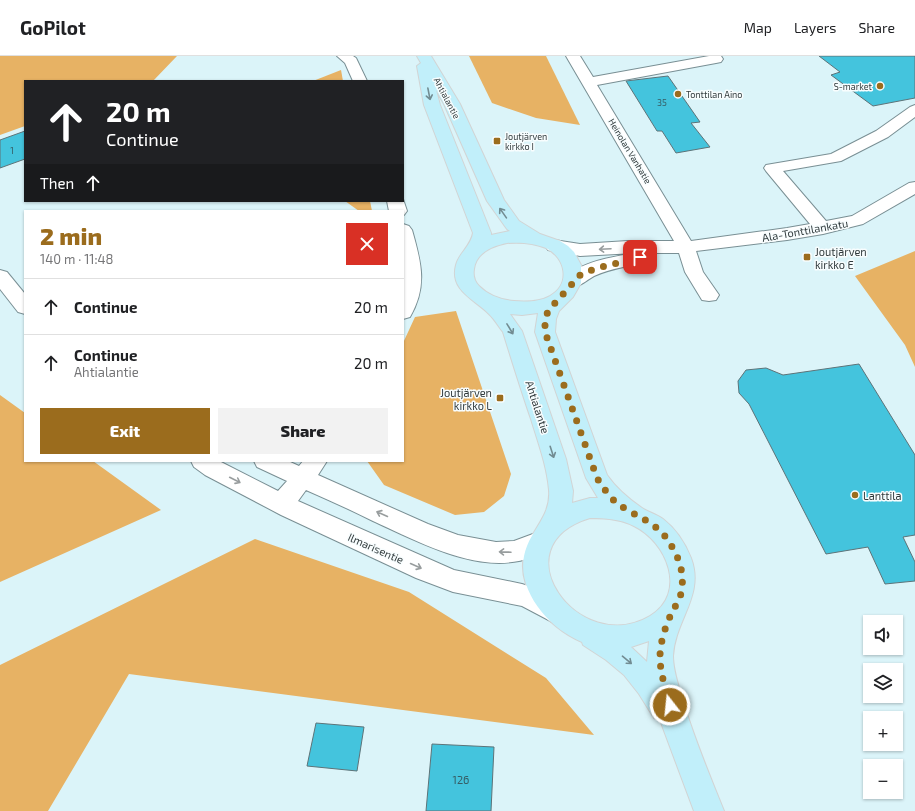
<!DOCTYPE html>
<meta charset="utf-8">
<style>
body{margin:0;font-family:"Exo 2",sans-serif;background:#f2f2f2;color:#202124;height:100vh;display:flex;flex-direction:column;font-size:15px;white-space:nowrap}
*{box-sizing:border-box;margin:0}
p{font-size:13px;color:#757577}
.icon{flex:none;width:22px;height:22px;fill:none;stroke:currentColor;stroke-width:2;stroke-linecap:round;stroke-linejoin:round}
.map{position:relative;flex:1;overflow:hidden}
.side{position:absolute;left:24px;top:154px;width:380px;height:252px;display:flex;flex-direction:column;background:#fff;border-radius:0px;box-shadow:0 1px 3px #0004}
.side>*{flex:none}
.top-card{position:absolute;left:24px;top:24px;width:380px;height:122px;border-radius:0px;box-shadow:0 1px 3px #0004;background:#202124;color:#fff;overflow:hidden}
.tools{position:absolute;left:863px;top:559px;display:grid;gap:8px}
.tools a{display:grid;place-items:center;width:40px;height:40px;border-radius:0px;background:#fff;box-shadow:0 1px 3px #0004;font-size:20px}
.pin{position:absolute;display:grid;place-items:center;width:34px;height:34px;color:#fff;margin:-17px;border-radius:8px;box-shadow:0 2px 6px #0006}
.me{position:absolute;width:44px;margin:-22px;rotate:344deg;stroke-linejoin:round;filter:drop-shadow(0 0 3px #0008)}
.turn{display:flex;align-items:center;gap:14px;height:84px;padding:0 16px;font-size:18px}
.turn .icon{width:52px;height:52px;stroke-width:2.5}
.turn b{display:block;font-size:28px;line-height:34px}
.then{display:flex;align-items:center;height:38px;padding:0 16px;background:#0003;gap:8px;font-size:15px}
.round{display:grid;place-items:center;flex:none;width:42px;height:42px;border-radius:0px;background:#f2f2f2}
.head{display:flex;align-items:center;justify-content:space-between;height:68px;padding:0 16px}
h1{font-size:24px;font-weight:800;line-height:30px;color:#9b6c1d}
.button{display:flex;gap:8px;margin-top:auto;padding:8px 16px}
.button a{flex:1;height:46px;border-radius:0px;background:#9b6c1d;color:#fff;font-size:16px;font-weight:800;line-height:46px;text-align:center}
.button a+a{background:#f2f2f2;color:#202124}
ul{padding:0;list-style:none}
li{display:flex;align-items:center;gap:12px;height:56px;padding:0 16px;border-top:1px solid #e0e0e0}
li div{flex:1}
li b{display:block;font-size:15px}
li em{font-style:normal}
header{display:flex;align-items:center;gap:24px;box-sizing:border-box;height:56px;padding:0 20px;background:#fff;border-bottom:1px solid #e0e0e0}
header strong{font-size:19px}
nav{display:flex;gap:22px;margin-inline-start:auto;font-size:14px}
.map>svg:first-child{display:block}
.forest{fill:#e7b264}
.building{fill:#44c4dd;stroke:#5d7378}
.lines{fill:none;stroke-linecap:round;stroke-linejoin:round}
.minor-casing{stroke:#798f94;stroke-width:2}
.major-casing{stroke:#d2d4d4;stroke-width:2}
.minor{fill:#fff;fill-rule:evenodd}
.major{fill:#c1effa;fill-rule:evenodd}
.oneway{stroke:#728c92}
.oneway2{stroke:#989d9e}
.route{stroke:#9b6c1d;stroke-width:7;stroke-dasharray:0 12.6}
.poi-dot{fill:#9b6c1d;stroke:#f8fdfe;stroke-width:1.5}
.labels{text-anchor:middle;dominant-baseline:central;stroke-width:3;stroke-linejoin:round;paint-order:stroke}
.far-poi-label{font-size:9px;fill:#313b3d;stroke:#f8fdfe;text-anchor:start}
.far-street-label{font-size:9px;fill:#313b3d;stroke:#f8fdfe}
.number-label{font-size:9px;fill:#365d65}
.street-label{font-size:11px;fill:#313b3d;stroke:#f8fdfe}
.poi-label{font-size:11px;fill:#313b3d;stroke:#f8fdfe;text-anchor:start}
.near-number-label{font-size:11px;fill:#365d65}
</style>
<header>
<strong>GoPilot</strong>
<nav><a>Map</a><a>Layers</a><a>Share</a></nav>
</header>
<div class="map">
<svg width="915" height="755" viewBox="0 0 915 755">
<rect width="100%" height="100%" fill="#dbf4f9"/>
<!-- forest -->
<g class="forest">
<path d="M0 0H177L153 25H25V70L0 79Z"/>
<path d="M469 0H546L580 69 536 62 492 47Z"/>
<path d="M341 14 343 25H313Z"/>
<path d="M345 145H370L372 155H359Z"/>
<path d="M915 195V311L905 289 855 220Z"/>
<path d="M456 255 511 418 504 440 484 456 455 459 384 429 367 405H403V287L415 261Z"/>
<path d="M0 339 25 357V405H93L161 454 0 526Z"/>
<path d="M255 483 409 536 546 622 594 679 129 618 48 755H0V609Z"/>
</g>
<!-- building -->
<g class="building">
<path d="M819 0H915V42L873 50 831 19 840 16Z"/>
<path d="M668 20 700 66 691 67 710 91 676 97 662 75H657L626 25Z"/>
<path d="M25 75V103L0 112V84Z"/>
<path d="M859 308 915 399V479L903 481 915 506V525L885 528 868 491 826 498 749 348 739 337 738 325 746 314 766 312 783 319Z"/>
<path d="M316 667 364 671 357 715 307 710Z"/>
<path d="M432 688 494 691 491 755H426Z"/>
</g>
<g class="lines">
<!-- minor casing -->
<g class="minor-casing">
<g id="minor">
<path d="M337 0H353L356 2 367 25H353L345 7Z"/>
<path d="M566 0H580L593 21 709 0H721L723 3 721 6 716 7 597 29 691 185 787 172 810 168 766 115 764 112 766 109 831 98 876 75 910 51 915 49V61L888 81 841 105 783 115 826 165 852 160 909 127 915 126V138L863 168 823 178 787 184 696 195 703 216 719 239 716 244 709 245 702 244 685 216 679 197H649L652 201 649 205C631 210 611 212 594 220 583 226 578 234 565 230L563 226C575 206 613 201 635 197L580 200 548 194 545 190 548 186 554 184 580 188 628 185H674Z"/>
<path d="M403 143 407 155 404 159 403 155H389L387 145H403Z"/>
<path d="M403 168 409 170 412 174C421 206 428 230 410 261L403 263Z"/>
<path d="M0 214 7 216 25 238V258L18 256 0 233Z"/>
<path d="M191 405H219L278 435 287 425 257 411 254 405H288L299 410 303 405H327L318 419 428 468 458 479 496 486 514 485 541 475 550 478 553 485C549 494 542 498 532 501 482 521 419 486 373 465 351 454 329 444 306 434L298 445 454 514 522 528 546 536 567 549 571 557 567 565 558 569 522 550 453 536 416 522 281 459 205 419 194 411Z"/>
</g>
</g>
<!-- major casing -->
<g class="major-casing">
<path id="major" d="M417 0H431L460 48 504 144 519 165 540 178 560 185 568 190 574 196 581 209V227L573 241 559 255 556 263 555 276 607 419C616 432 629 443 642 452 648 456 656 458 663 463 676 473 685 487 691 502 705 539 675 564 673 600 673 615 679 631 683 645 694 682 709 718 724 755H694L660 664 654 662 639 638 624 619 606 604 583 589 582 586C547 572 511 529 527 490 535 470 551 458 549 434 547 410 538 386 531 363 521 334 512 305 503 276 499 271 495 264 490 259 476 244 449 235 456 209 459 197 471 190 473 177L424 49 417 10 421 7ZM436 34 444 48 487 145 507 173 510 175 491 179V177L440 49ZM507 187C520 186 534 187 546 192 566 202 571 228 550 240 539 246 526 246 514 245 501 244 488 239 479 230 474 225 473 219 474 213 476 197 492 190 507 187ZM538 257 535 276 586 422 598 442H590L572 447 573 435 566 403 522 275 510 258 522 259ZM590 462C605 462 621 463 634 470 667 486 688 537 650 560 579 602 497 490 590 462ZM649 585 647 606 631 591Z"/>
</g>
<!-- minor -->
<use href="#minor" class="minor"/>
<!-- major -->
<use href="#major" class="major"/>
</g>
<!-- one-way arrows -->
<defs><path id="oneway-shaft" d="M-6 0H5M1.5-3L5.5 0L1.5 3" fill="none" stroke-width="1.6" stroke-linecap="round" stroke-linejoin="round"/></defs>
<g class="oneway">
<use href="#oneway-shaft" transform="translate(429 38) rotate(79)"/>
<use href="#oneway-shaft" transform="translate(503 157) rotate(-125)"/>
<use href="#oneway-shaft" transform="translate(510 273) rotate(59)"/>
<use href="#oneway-shaft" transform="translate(552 396) rotate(72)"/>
<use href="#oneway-shaft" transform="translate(627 604) rotate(40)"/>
</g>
<g class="oneway2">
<use href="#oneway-shaft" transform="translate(605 193) rotate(177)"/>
<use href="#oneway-shaft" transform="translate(235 424) rotate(27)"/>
<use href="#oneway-shaft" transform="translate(382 458) rotate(-156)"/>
<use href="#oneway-shaft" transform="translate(505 496) rotate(-178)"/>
<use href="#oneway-shaft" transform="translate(416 510) rotate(24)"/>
</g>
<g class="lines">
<!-- route -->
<path class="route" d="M640 201 598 212 581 218 548 255 545 264V276L597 422C603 431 609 441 618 448 635 460 658 467 669 486 680 502 686 521 680 541 679 546 675 550 673 554 666 568 660 586 660 601 660 617 666 634 670 649"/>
</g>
<!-- markers -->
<g class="poi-dot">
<circle cx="880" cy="30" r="4"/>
<circle cx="678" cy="38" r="4"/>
<rect x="493" y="81" width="8" height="8" rx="2"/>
<rect x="803" y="197" width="8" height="8" rx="2"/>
<rect x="496" y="338" width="8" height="8" rx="2"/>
<circle cx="855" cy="439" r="4"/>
</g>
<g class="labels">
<!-- far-poi labels -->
<g class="far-poi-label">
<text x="872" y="30" text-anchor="end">S-market</text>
<text x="686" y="38">Tonttilan Aino</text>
<text x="505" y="80">Joutjärven<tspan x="505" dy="10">kirkko I</tspan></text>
</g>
<!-- far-street labels -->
<g class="far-street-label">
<text transform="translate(447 42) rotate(62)">Ahtialantie</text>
<text transform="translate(630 95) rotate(59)">Heinolan Vanhatie</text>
</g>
<!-- number labels -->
<g class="number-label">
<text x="662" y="46">35</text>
<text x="12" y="94">1</text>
</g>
<!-- street labels -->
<g class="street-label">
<text transform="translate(805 174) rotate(-10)">Ala-Tonttilankatu</text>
<text transform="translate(538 351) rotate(72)">Ahtialantie</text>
<text transform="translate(376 492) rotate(24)">Ilmarisentie</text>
</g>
<!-- poi labels -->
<g class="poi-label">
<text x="815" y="195">Joutjärven<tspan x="815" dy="13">kirkko E</tspan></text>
<text x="492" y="336" text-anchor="end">Joutjärven<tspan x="492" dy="13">kirkko L</tspan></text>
<text x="863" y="439">Lanttila</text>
</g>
<!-- near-number labels -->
<g class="near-number-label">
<text x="461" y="723">126</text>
</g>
</g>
</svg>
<div class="tools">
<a><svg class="icon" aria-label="sound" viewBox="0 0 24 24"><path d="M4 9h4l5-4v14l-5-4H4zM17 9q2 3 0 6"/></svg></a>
<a><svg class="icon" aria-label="layers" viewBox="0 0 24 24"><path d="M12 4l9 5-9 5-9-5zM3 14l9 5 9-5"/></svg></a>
<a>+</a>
<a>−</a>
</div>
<div class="pin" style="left:640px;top:201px;background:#d93025"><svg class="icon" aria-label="arrive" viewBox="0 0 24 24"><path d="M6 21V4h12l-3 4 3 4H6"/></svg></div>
<svg class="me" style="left:670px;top:649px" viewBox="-20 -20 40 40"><circle r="17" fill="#9b6c1d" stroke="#fff" stroke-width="3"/><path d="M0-11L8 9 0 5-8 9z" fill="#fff"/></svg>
<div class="top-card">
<div class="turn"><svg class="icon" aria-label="ahead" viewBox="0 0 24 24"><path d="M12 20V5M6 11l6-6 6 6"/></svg><div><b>20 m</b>Continue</div></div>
<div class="then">Then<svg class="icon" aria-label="ahead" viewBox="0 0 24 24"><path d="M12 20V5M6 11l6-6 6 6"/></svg></div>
</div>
<section class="side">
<div class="head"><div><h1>2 min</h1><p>140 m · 11:48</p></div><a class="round" style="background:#d93025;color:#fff"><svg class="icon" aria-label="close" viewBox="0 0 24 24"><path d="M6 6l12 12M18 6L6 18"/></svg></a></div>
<ul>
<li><svg class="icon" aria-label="ahead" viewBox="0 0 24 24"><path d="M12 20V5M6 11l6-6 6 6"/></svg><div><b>Continue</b></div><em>20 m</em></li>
<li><svg class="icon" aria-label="ahead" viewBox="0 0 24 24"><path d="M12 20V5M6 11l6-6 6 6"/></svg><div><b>Continue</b><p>Ahtialantie</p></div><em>20 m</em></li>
</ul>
<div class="button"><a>Exit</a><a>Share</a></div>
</section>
</div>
